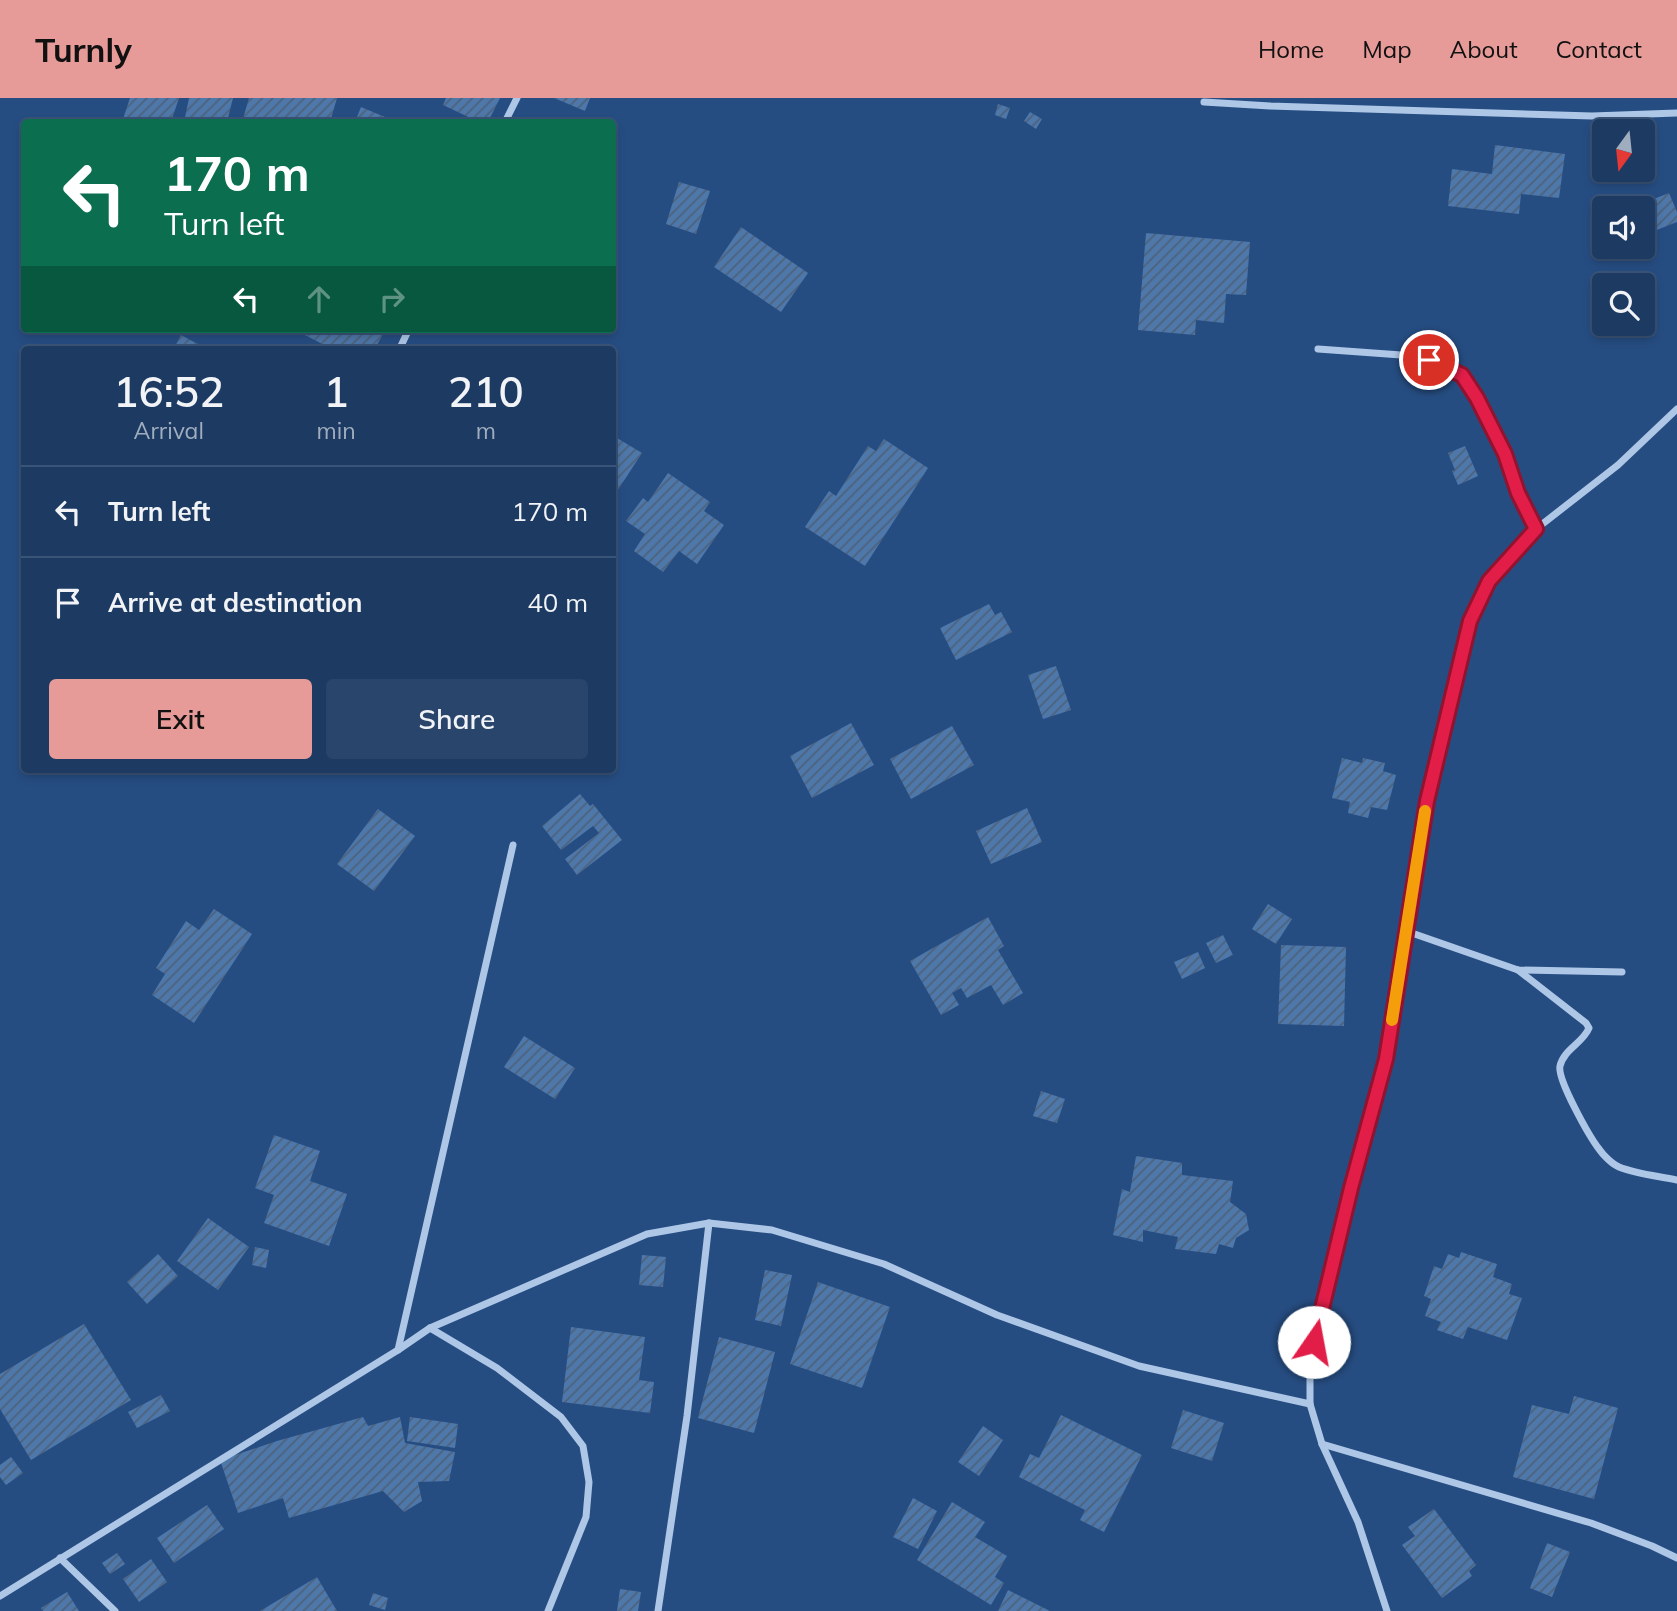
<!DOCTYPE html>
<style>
body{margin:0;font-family:Mulish,sans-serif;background:#29456b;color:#f1f3f6;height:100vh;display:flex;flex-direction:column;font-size:26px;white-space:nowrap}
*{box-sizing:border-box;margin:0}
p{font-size:23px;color:#a0adbe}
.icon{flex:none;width:38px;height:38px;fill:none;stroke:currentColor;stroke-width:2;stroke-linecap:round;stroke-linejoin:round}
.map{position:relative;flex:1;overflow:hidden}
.side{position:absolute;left:21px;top:248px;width:595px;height:427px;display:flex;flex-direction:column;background:#1c3a62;border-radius:7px;box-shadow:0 4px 10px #0003,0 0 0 2px #3a5477}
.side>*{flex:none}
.hud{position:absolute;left:21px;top:21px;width:595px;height:214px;border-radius:7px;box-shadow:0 4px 10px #0003,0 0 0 2px #3a5477;background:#0b6e4f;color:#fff;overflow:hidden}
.needle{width:46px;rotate:195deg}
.tools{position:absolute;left:1592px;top:21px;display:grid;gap:14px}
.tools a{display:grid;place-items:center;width:63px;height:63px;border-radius:7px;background:#1c3a62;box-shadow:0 4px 10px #0003,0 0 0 2px #3a5477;font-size:35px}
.pin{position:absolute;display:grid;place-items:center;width:60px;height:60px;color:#fff;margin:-30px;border:4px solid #fff;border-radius:50%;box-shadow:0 2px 7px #0007}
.me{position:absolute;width:77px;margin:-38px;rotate:12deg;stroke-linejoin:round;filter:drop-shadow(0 0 5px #0008)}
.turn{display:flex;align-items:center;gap:24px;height:147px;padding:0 28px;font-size:32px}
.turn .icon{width:91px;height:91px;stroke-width:2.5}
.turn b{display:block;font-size:49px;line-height:60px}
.lanes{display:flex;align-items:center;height:66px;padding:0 28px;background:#0003;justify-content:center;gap:35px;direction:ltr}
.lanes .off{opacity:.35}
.eta{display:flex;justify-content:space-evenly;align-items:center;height:119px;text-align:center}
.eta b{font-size:42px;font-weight:600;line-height:49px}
.button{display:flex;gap:14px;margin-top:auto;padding:14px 28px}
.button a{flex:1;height:80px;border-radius:7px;background:#e69b98;color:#111;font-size:28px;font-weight:600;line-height:80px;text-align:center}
.button a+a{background:#29456b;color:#f1f3f6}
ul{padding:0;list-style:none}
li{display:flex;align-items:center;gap:21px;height:91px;padding:0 28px;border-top:2px solid #3a5477}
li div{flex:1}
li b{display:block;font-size:26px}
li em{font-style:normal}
header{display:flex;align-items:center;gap:42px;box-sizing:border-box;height:98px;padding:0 35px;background:#e69b98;color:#111}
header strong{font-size:33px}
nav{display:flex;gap:38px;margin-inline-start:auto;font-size:24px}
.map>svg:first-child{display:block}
.building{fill:url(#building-hatch)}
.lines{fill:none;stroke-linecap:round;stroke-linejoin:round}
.minor{stroke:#aec7e7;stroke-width:7}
.route-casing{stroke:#92132f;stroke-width:18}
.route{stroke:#e11d48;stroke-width:12}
.slow{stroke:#f59e0b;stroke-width:12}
</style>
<header>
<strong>Turnly</strong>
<nav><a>Home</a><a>Map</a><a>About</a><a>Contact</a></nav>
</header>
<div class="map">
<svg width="1677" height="1513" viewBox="0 0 1677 1513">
<defs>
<pattern id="building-hatch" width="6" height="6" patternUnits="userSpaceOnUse" patternTransform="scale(1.75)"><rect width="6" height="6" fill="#4e77aa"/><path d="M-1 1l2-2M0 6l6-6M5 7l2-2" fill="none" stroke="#4d627b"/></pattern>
</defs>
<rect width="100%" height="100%" fill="#264d82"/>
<!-- building -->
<g class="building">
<path d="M130 0H179L171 24H122Z"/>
<path d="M189 0H233L227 24H184Z"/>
<path d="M249 0H337L330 24H242Z"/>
<path d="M446 0H500L488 24H479L443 7Z"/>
<path d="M554 0H590L585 13Z"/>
<path d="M998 6 1010 10 1006 21 995 17Z"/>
<path d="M361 9 397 24H355Z"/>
<path d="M1030 14 1042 21 1036 31 1024 23Z"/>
<path d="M1495 47 1565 56 1559 100 1521 96 1519 116 1448 108 1452 71 1492 76Z"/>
<path d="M679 84 710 93 696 136 666 126Z"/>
<path d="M1669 95 1677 114V124L1644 137 1643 110H1631Z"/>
<path d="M741 129 808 175 781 214 714 169Z"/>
<path d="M1146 135 1250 144 1246 197 1226 196 1224 225 1196 222 1195 237 1138 232Z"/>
<path d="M293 231H386L374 252H334Z"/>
<path d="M181 237 209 252H173Z"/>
<path d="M612 337 642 355 612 401Z"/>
<path d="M884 341 928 370 865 468 805 429 829 393 836 398 868 348 876 353Z"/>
<path d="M1465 348 1478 378 1458 387 1452 373 1455 372 1448 355Z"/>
<path d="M668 375 710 404 704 413 724 427 697 466 679 453 663 474 634 453 645 436 626 423 643 400 648 404Z"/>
<path d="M989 506 995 517 1001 514 1012 534 956 562 940 530Z"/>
<path d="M1056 568 1071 612 1043 621 1028 577Z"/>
<path d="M851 625 874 667 812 700 790 658Z"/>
<path d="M952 628 974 667 911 701 890 661Z"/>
<path d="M1342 660 1362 665 1363 660 1385 665 1383 673 1396 677 1387 712 1371 709 1368 720 1348 715 1350 704 1332 700Z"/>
<path d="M580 696 590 708 593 706 622 742 577 777 565 761 599 735 593 728 561 752 542 728Z"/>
<path d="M1027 710 1042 744 991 766 976 733Z"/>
<path d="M378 711 415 738 374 793 337 766Z"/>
<path d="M1268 806 1292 821 1276 846 1252 831Z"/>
<path d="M214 811 252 836 194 925 152 897 165 876 156 870 186 823 199 832Z"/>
<path d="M988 819 1004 848 998 852 1023 895 1003 907 991 887 967 900 961 890 952 895 959 907 941 917 910 863Z"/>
<path d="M1223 837 1233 857 1216 865 1206 845Z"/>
<path d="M1281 847 1346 849 1344 928 1278 926Z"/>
<path d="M1198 854 1205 870 1182 881 1174 864Z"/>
<path d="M524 938 575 970 555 1001 504 969Z"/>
<path d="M1041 993 1065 1001 1057 1025 1033 1018Z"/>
<path d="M274 1037 320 1053 310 1083 347 1096 329 1148 264 1125 274 1097 255 1090Z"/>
<path d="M1136 1058 1182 1065V1077L1233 1083 1230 1104 1246 1116 1249 1132 1236 1140 1233 1150 1219 1146 1216 1156 1175 1151 1178 1139 1143 1132V1144L1113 1137 1122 1091 1130 1094Z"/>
<path d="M208 1120 249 1149 218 1192 177 1163Z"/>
<path d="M255 1149 269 1152 266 1170 252 1167Z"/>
<path d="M1461 1154 1497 1166 1493 1179 1512 1186 1509 1196 1522 1200 1507 1242 1468 1229 1463 1241 1437 1232 1441 1224 1425 1218 1431 1201 1424 1198 1434 1168 1442 1171 1448 1156 1459 1160Z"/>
<path d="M158 1156 178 1178 147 1206 127 1184Z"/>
<path d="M642 1157 666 1159 663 1189 639 1187Z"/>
<path d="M765 1172 792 1177 781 1228 755 1222Z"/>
<path d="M818 1184 890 1209 862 1290 790 1266Z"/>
<path d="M84 1226 131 1302 31 1362 0 1311V1276Z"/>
<path d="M571 1229 645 1239 639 1282 654 1284 650 1315 562 1304Z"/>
<path d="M719 1239 775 1254 754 1335 698 1320Z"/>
<path d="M161 1297 170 1313 137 1330 128 1314Z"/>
<path d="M1574 1298 1618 1310 1594 1401 1513 1379 1532 1307 1569 1316Z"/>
<path d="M1183 1312 1224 1325 1212 1363 1171 1350Z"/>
<path d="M1061 1317 1142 1357 1104 1434 1080 1422 1085 1412 1019 1379 1030 1356 1039 1360Z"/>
<path d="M363 1319 368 1328 400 1319 405 1345 455 1354 449 1383 418 1384 422 1403 404 1414 383 1393 289 1420 283 1400 238 1415 220 1362 277 1343Z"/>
<path d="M410 1319 458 1326 455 1350 407 1343Z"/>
<path d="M983 1328 1003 1342 979 1378 958 1364Z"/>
<path d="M11 1359 23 1375 6 1387 0 1379V1367Z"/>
<path d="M913 1400 937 1413 918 1451 893 1439Z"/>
<path d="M952 1404 985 1424 975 1439 1007 1458 995 1479 1004 1485 991 1507 917 1462Z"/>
<path d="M207 1407 224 1431 174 1465 157 1440Z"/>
<path d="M1434 1411 1476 1467 1469 1473 1472 1478 1442 1500 1402 1447 1415 1438 1408 1429Z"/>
<path d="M1547 1445 1570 1454 1552 1499 1530 1490Z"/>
<path d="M117 1455 125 1466 110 1476 102 1465Z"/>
<path d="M151 1461 167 1484 139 1504 123 1481Z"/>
<path d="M317 1479 337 1513H260Z"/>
<path d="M620 1491 641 1494 638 1513H617Z"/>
<path d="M1008 1492 1050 1513H998Z"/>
<path d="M67 1494 79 1513H43L41 1510Z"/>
<path d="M373 1495 388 1500 385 1512 369 1507Z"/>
</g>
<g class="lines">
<!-- minor -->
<g class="minor">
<path d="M1204 4 1270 8 1592 18 1677 15"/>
<path d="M505 24 517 0"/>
<path d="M1318 251 1415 258 1442 267 1462 277 1477 300 1505 356 1519 395 1536 431"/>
<path d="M399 252 409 231"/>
<path d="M1406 833 1518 872 1622 874"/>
<path d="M1518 872 1586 925 1589 930C1583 945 1564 951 1560 968 1557 981 1589 1038 1599 1051 1603 1057 1612 1066 1619 1069 1636 1076 1658 1078 1677 1082"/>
<path d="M430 1230 497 1270 561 1319 583 1348 589 1384 586 1419 548 1513"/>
<path d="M398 1252 513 747"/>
<path d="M1322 1346 1591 1425 1652 1448 1677 1460"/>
<path d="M60 1460 115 1513"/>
<path d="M0 1498 398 1252 430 1230 647 1136 709 1125 772 1132 884 1166 997 1217 1139 1268 1310 1306"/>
<path d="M658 1513 687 1318 709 1125"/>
<path d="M1387 1513 1358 1424 1322 1346 1310 1306V1263L1317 1226 1351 1090 1386 961 1427 703 1470 523 1489 483 1536 431 1618 367 1677 311"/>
</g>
</g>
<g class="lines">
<!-- route casing -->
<g class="route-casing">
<path id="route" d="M1314 1244 1351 1090 1386 961 1427 703 1470 523 1489 483 1536 431 1518 395 1505 356 1477 300 1462 277 1429 262"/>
</g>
<!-- route -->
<use href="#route" class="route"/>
<!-- slow -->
<path class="slow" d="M1392 922 1425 713"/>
</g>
</svg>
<div class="tools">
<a><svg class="needle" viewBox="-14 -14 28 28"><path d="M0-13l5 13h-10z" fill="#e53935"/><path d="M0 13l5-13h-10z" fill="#a0adbe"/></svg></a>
<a><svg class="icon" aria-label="sound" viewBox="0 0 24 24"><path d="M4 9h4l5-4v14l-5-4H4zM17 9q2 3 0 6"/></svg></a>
<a><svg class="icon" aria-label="search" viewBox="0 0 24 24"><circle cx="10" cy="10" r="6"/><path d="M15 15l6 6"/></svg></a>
</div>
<div class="pin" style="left:1429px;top:262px;background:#d93025"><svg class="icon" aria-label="arrive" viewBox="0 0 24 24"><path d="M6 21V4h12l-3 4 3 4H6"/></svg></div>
<svg class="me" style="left:1314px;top:1244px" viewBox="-20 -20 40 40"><circle r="19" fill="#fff"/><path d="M0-13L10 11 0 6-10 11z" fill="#e11d48"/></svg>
<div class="hud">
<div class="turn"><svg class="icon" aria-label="left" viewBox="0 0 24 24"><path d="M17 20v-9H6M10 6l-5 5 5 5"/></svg><div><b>170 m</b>Turn left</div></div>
<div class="lanes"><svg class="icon" aria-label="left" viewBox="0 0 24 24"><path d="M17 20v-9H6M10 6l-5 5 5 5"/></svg><svg class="icon off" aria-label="ahead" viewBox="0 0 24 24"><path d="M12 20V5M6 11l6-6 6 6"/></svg><svg class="icon off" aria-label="right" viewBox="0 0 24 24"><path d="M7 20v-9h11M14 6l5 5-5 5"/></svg></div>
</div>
<section class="side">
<div class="eta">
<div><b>16:52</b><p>Arrival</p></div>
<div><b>1</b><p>min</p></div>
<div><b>210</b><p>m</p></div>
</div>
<ul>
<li><svg class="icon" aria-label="left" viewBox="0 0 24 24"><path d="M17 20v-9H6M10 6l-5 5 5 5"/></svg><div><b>Turn left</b></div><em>170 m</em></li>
<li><svg class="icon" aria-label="arrive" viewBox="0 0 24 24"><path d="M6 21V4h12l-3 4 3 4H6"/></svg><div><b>Arrive at destination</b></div><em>40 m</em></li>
</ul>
<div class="button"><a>Exit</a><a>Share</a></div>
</section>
</div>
